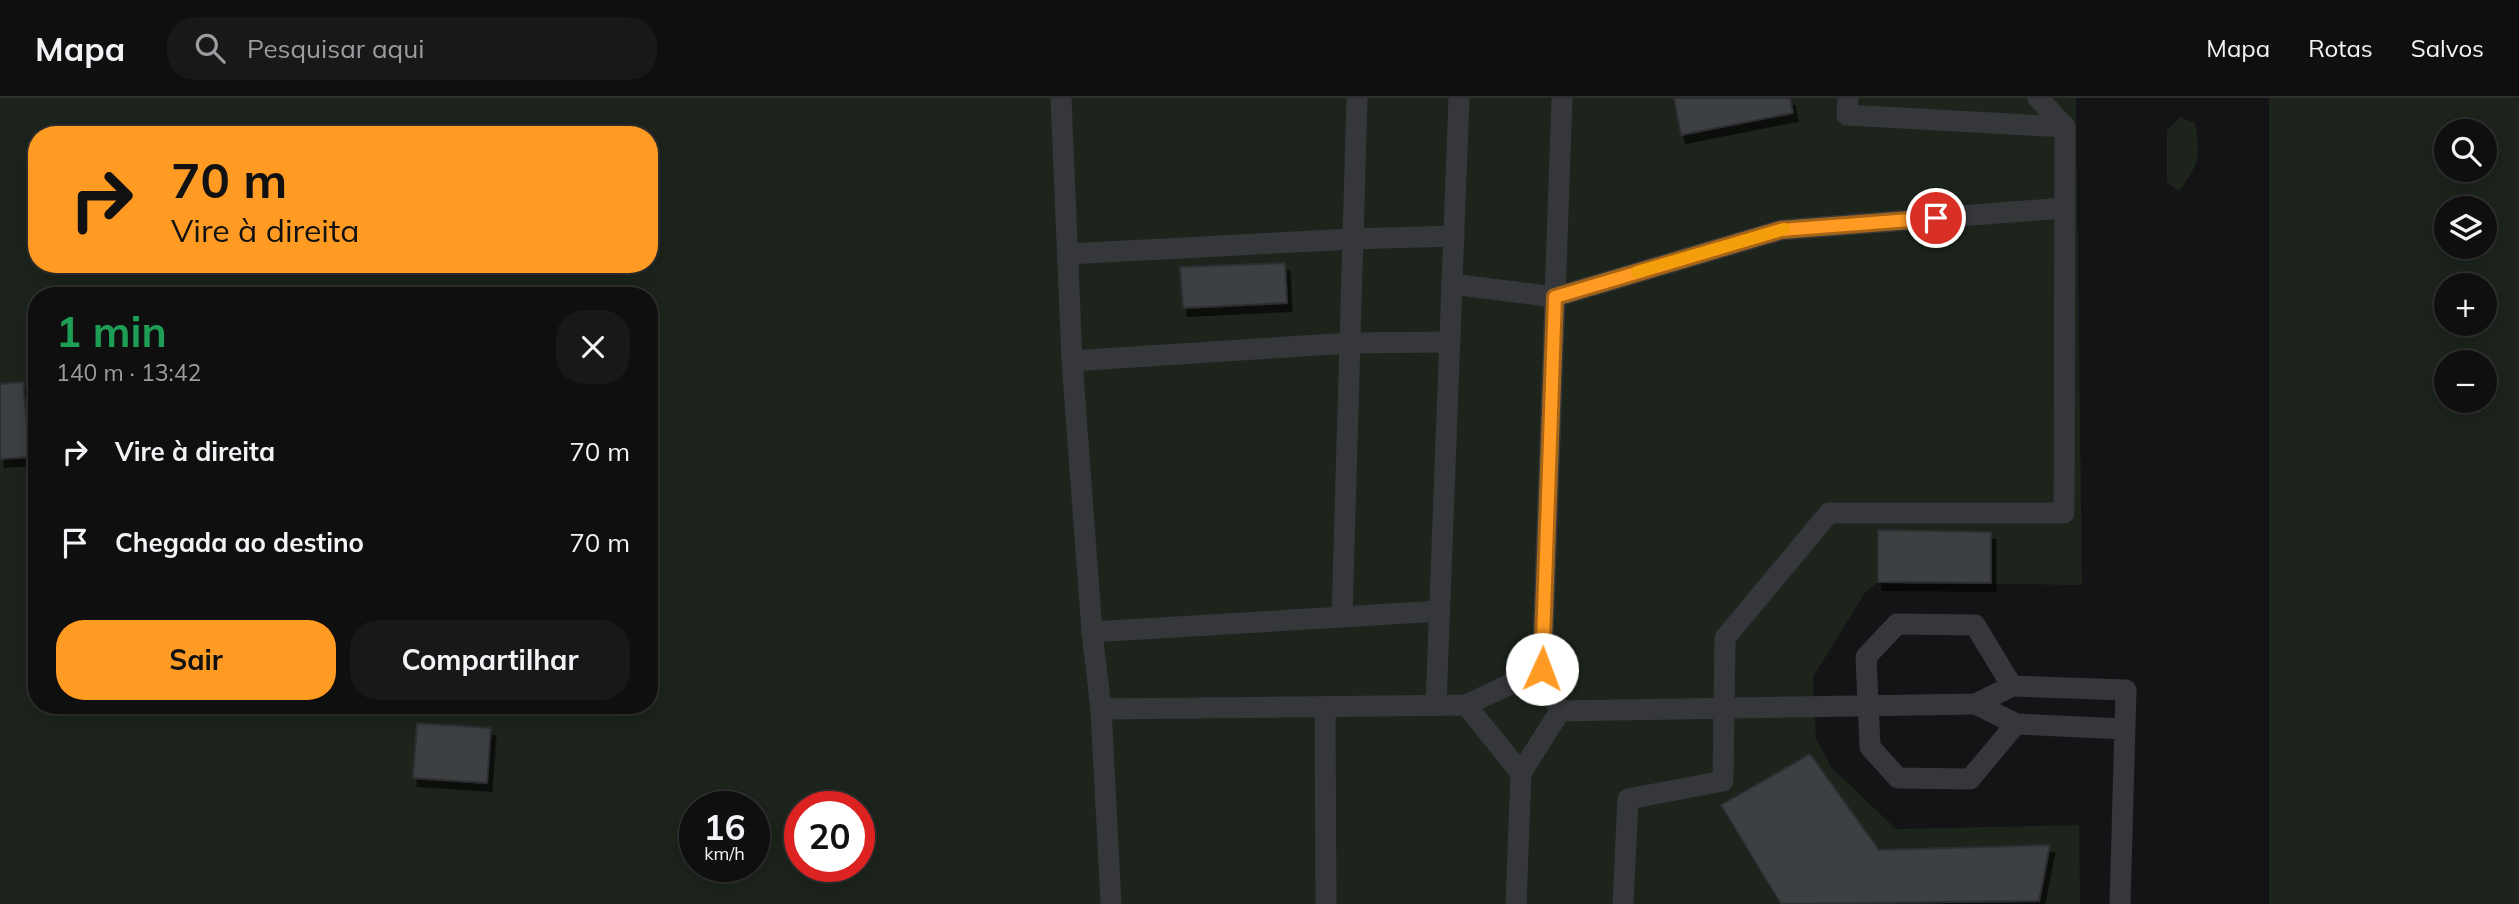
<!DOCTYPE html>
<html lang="pt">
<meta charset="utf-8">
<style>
body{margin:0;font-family:Mulish,sans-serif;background:#181819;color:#f1f3f6;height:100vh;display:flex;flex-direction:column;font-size:26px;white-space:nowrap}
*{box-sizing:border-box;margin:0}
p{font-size:23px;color:#9b9c9f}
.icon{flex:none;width:38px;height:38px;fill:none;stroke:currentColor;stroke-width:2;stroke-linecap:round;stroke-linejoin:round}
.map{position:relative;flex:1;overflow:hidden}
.panel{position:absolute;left:28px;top:189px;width:630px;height:427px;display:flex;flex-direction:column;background:#0f0f10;border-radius:28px;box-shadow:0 4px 18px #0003,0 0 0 2px #2f2f30}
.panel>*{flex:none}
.hud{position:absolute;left:28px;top:28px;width:630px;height:147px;border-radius:28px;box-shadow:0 4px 18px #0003,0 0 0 2px #2f2f30;background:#ff9a23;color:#111;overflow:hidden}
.tools{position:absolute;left:2434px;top:21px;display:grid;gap:14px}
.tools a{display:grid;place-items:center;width:63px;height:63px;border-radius:50%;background:#0f0f10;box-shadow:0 4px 18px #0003,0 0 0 2px #2f2f30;font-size:35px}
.speed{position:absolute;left:679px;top:693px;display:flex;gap:14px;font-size:35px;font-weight:700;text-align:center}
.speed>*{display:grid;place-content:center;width:91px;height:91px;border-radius:50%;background:#0f0f10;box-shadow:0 4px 18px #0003,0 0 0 2px #2f2f30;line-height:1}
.speed small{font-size:18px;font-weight:400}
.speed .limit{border:10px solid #d22;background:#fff;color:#111}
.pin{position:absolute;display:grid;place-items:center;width:60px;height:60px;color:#fff;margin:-30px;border:4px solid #fff;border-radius:50%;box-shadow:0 2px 7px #0007}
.me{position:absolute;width:77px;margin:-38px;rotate:2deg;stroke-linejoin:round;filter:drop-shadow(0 0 5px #0008)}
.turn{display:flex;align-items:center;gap:24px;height:147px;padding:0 28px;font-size:32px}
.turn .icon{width:91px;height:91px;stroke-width:2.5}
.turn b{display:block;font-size:49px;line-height:60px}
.round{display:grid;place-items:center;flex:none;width:74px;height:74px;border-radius:28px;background:#181819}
.headline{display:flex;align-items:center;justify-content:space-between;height:119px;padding:0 28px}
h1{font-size:42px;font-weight:700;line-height:52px;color:#1e9e55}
.cta{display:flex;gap:14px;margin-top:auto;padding:14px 28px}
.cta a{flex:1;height:80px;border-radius:28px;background:#ff9a23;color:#111;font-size:28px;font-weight:700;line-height:80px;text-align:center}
.cta a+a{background:#181819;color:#f1f3f6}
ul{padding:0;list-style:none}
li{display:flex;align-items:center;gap:21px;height:91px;padding:0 28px}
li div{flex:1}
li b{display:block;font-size:26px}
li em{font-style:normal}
header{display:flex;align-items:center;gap:42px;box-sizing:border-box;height:98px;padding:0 35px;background:#0f0f10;border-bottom:2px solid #2f2f30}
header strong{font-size:33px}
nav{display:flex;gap:38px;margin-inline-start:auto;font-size:24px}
.search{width:490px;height:63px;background:#181819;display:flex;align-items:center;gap:18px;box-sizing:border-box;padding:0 24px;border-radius:28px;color:#9b9c9f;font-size:26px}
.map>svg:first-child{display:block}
.green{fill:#1c241c;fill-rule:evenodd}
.building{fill:#3e3f43;stroke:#2e2e32;stroke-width:2;filter:url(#shadow)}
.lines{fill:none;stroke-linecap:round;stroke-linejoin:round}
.lane{stroke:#35373b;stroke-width:21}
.route-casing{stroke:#a66417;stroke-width:18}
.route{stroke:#ff9a23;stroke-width:12}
.slow{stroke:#f59e0b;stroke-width:12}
</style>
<header>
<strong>Mapa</strong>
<div class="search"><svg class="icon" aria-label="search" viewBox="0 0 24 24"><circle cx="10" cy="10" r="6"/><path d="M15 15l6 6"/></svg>Pesquisar aqui</div>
<nav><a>Mapa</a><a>Rotas</a><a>Salvos</a></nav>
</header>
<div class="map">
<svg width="2519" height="806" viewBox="0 0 2519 806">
<defs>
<filter id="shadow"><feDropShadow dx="4.5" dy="8" stdDeviation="0" flood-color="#0009"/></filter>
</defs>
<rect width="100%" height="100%" fill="#141416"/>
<!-- green -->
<g class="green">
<path d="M0 0H2076L2082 487 1878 484 1865 495 1813 579 1816 641 1832 670 1896 731 2079 727 2080 806H0ZM37 37H649V166H37ZM37 198H649V607H37ZM695 709H754V768H695ZM800 709H859V768H800Z"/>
<path d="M2269 0H2519V806H2269ZM2485 33V72H2446V33ZM2485 110V149H2446V110ZM2485 187V226H2446V187ZM2485 264V303H2446V264Z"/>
<path d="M2180 19 2195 25C2201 59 2199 66 2179 93L2167 84V32Z"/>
</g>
<!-- building -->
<g class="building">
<path d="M1674 0H1790L1793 15 1681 37Z"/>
<path d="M1285 165 1287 205 1183 210 1180 169Z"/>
<path d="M23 284 30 359 0 361V286Z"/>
<path d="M1878 432 1991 434V485L1878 484Z"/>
<path d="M417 625 491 630 487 685 413 680Z"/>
<path d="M1810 656 1879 752 2050 747 2039 803 1781 806 1721 707Z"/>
</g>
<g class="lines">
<!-- lane -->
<g class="lane">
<path d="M1061 0 1072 263 1092 534 1101 611 1111 806"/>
<path d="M1848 0 1847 17 2065 29"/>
<path d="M1068 156 1352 141 1454 138"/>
<path d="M1452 186 1555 199 1781 132 2064 110"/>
<path d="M1072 263 1349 245 1450 244"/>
<path d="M1342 519 1439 513"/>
<path d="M1092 534 1342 519 1357 0"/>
<path d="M1542 571 1562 0"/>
<path d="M1542 571 1560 613 1521 675 1466 607Z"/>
<path d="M1976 606 2016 626"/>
<path d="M1436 607 1459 0"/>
<path d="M1325 609 1326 806"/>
<path d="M1101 611 1466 607"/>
<path d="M1560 613 1976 606 2012 588"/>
<path d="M1516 806 1521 675"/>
<path d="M1623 806 1628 701 1723 683 1725 540 1829 415H2064L2065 29 2038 0"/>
<path d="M2120 806 2126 592 2012 588 1975 527 1897 526 1866 559 1870 649 1898 680 1970 681 2016 626 2124 631"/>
</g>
</g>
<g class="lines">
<!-- route casing -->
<g class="route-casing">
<path id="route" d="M1542 571 1555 199 1781 132 1936 120"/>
</g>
<!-- route -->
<use href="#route" class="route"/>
<!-- slow -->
<path class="slow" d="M1637 174 1784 131"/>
</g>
</svg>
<div class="tools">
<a><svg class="icon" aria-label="search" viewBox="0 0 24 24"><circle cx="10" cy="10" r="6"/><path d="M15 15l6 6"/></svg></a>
<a><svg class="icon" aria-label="layers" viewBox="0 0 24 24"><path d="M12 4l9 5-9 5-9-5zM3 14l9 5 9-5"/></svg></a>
<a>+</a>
<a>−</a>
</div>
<div class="speed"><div>16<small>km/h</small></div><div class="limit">20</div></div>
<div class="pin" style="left:1936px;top:120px;background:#d93025"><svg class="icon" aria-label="arrive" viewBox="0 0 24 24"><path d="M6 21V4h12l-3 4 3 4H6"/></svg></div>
<svg class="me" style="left:1542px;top:571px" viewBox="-20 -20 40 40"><circle r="19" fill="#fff"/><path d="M0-13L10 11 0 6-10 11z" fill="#ff9a23"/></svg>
<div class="hud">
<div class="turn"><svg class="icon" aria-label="right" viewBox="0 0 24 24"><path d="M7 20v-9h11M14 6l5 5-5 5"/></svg><div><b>70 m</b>Vire à direita</div></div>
</div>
<section class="panel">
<div class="headline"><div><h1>1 min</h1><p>140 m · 13:42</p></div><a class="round"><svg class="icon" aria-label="close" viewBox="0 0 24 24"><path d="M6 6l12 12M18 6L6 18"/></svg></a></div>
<ul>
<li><svg class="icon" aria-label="right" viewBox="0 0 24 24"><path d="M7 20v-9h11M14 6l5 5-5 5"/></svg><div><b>Vire à direita</b></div><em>70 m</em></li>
<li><svg class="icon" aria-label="arrive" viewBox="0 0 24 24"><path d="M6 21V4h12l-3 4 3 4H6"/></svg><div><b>Chegada ao destino</b></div><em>70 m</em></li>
</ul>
<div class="cta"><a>Sair</a><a>Compartilhar</a></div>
</section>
</div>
